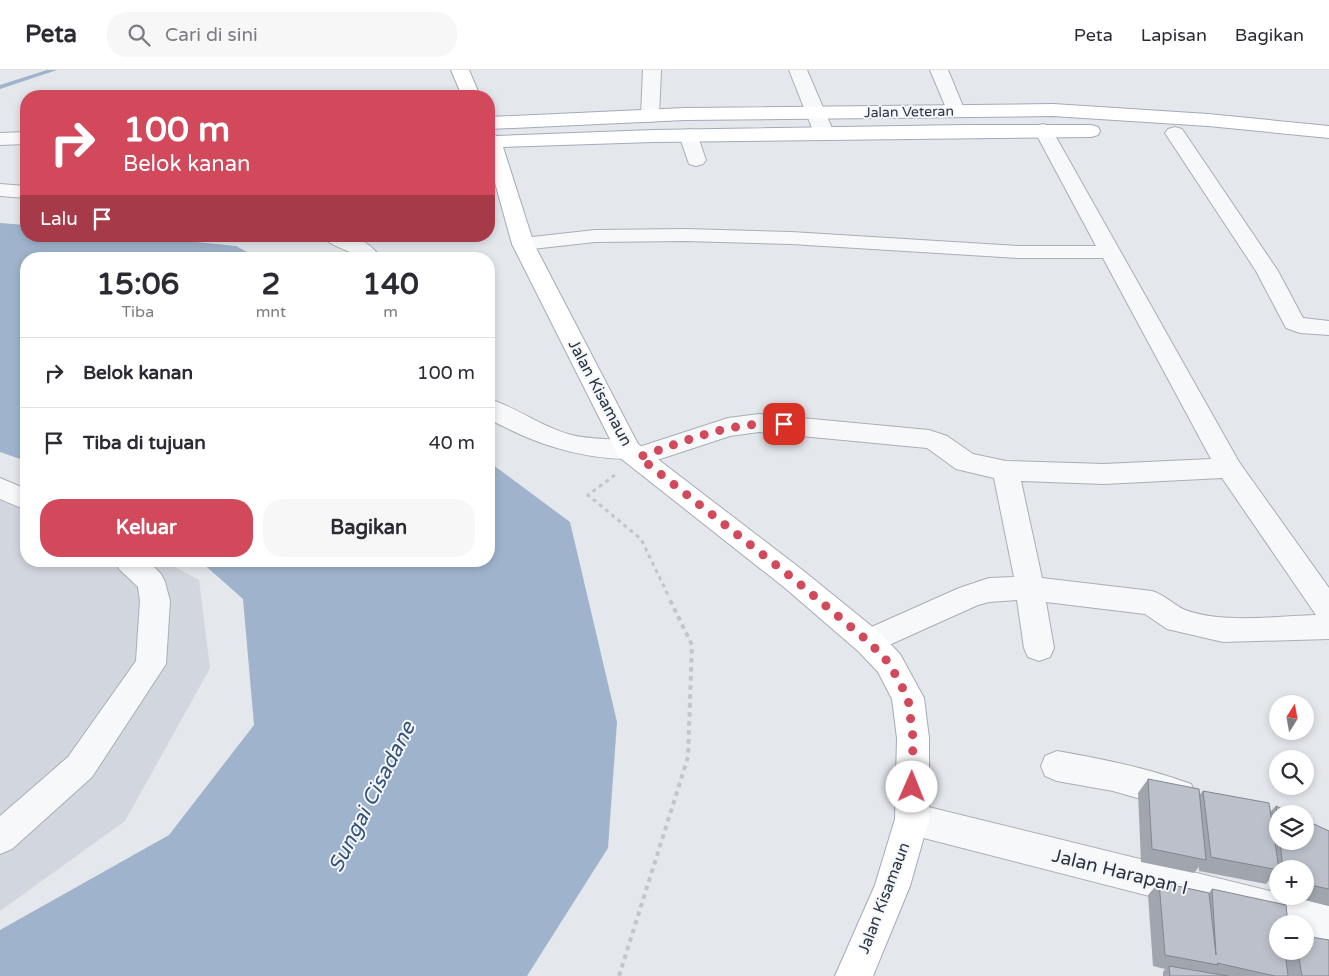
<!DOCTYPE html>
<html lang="id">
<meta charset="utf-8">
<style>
body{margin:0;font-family:"Varela Round",sans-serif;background:#f7f7f7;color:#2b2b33;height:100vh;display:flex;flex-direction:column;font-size:19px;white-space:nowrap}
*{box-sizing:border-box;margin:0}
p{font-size:16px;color:#7c7c81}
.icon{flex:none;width:28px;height:28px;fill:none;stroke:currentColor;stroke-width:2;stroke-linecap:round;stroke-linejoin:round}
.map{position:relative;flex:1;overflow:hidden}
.panel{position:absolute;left:20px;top:182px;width:475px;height:315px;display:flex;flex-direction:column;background:#fff;border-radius:20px;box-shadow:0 2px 8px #0003}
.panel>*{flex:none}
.top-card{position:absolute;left:20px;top:20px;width:475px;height:152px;border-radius:20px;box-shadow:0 2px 8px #0003;background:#d1495b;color:#fff;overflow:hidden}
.needle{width:32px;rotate:11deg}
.controls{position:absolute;left:1269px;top:625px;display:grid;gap:10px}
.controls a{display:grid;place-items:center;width:45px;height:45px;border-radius:50%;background:#fff;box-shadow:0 2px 8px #0003;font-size:25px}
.pin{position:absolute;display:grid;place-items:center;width:42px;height:42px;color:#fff;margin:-21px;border-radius:10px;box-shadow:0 2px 8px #0006}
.me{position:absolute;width:55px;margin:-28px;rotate:1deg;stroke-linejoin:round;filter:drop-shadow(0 0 4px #0008)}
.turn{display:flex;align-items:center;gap:18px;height:105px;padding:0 20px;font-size:22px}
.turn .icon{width:65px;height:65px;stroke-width:2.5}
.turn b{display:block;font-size:35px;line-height:42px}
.then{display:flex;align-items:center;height:48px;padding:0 20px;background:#0003;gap:10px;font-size:19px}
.eta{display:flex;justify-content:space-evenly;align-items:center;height:85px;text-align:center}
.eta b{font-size:30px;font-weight:700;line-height:35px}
.cta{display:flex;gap:10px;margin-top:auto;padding:10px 20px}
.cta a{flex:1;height:58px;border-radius:20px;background:#d1495b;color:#fff;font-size:20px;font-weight:700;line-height:58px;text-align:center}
.cta a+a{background:#f7f7f7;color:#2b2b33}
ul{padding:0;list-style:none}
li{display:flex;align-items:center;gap:15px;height:70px;padding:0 20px;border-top:1px solid #e1e1e2}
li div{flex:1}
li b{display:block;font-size:19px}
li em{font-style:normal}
header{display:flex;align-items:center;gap:30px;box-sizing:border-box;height:70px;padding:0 25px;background:#fff;border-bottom:1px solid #e1e1e2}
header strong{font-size:24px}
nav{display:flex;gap:28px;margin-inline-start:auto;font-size:18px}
.search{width:350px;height:45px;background:#f7f7f7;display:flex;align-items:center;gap:12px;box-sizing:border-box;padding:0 18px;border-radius:20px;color:#7c7c81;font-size:19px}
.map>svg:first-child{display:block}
.built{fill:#d2d6de}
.water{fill:#9fb4cc}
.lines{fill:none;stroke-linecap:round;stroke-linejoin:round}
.stream{fill:#9fb4cc;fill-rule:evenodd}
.minor-casing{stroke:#a9aeb7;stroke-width:2}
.major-casing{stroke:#a3abb8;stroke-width:2}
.path-far1{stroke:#c2c5cb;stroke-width:3;stroke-dasharray:4 4;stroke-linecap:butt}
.path{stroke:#c2c5cb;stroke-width:4;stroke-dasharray:4.5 4.5;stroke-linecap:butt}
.minor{fill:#f7f8fa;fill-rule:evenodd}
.major{fill:#fff;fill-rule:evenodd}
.wall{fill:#a1a5ae}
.building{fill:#bbc0ca;stroke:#83868d}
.route{stroke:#d1495b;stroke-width:9;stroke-dasharray:0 16.2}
.labels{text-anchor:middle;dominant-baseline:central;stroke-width:4;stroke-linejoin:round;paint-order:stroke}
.far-street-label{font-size:14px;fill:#2b3445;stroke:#f4f6f9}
.street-label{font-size:16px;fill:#2b3445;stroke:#f4f6f9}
.near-street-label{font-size:19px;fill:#2b3445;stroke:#f4f6f9}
.near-water-label{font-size:21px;font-style:italic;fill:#34527a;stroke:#f4f6f9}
</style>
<header>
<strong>Peta</strong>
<div class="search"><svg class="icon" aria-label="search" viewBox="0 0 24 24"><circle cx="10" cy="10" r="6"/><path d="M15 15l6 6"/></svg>Cari di sini</div>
<nav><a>Peta</a><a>Lapisan</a><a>Bagikan</a></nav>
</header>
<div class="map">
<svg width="1329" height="906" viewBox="0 0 1329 906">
<rect width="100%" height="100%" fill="#e4e7ec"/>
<!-- built -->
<path class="built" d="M0 410 26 420V491H164L199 510 210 598 125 751 0 841Z"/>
<!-- water -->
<g class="water">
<path d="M0 153 26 155V166H136L236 176 260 189H26V391L0 382Z"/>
<path d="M489 392 570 452 617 652 608 778 527 906H0V860L169 765 254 655 243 529 200 491H489Z"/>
</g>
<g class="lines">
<!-- stream -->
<path class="stream" d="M47 0H57L0 19V15Z"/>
<!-- minor casing -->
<g class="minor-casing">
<g id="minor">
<path d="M643 0H661L659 46 657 50 650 52 643 50 641 46Z"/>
<path d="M789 0H807L834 63 831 67 824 69 817 67 814 63Z"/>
<path d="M930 0H948L965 41 963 45 956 47 949 45Z"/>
<path d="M1043 54 1050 56 1052 60 1239 392 1329 518V569L1223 572 1167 559 1145 544 1046 532 1054 578 1050 587 1039 591 1028 587 1024 578 1017 530 989 532 978 535 869 584 858 581 854 572 858 563 959 518 989 508 1014 507 994 408 956 399 927 378 759 362 730 366 639 396 630 394 627 389C576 388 533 373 489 349V329C516 337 540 356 568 364 590 371 615 367 637 373L639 377 728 348 759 344 929 360 947 366 973 384 1006 391 1104 394 1211 389 1103 188H1019L791 174 686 171 595 172 523 180 515 179 512 174 515 169 523 168 595 160 686 159 791 162 1019 176H1096L1034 60 1036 56ZM1222 408 1316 545C1275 546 1224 554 1185 540 1174 535 1165 525 1152 521L1042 508 1021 411 1104 414Z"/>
<path d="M1175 57 1182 59 1278 201 1303 248 1329 251V265L1300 263 1286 258 1256 201 1165 63 1168 59Z"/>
<path d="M689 59 696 61 706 90 703 94 696 96 689 94 679 65 682 61Z"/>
<path d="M26 62V74L0 75V63Z"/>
<path d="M0 114 26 116V128L0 126Z"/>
<path d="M323 166C349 166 365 165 382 189H359C349 178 331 178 323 166Z"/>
<path d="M0 408 26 419V440L0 429Z"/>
<path d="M115 491H148L161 504 165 512 170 531 166 594 92 707 12 779 0 784V746L68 687 136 591 140 531 138 517 119 499Z"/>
<path d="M1057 681C1102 689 1148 698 1191 714L1196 725 1191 736 1179 740 1113 721 1057 711 1045 706 1041 696 1045 686Z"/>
<path d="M912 733 1278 823V826H1289L1329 836V872L1305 866V854H1278V859L912 765 900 760 895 749 900 738Z"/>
</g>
</g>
<!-- major casing -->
<g class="major-casing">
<g id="major">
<path d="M451 0H469L480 26H462Z"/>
<path d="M1053 34 1208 44 1329 56V68L1208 56 1053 46 685 50 489 59V47L685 38Z"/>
<path d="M964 55H1091L1098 57 1100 61 1098 65 1091 67 653 72 503 77 534 174 638 374 805 502 880 563 900 584 924 628 929 668V749L910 816 873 906H835L875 815 895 749 897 668 892 629 878 602 858 581 785 518 619 387 512 174 489 91V62L497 66 653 60Z"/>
</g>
</g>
<!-- path-far1 -->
<path class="path-far1" d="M615 405 588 425 641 469 669 527"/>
<!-- path -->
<path class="path" d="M619 906 688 687 692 575 668 526"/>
<!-- minor -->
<use href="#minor" class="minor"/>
<!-- major -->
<use href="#major" class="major"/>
</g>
<!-- wall -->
<g class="wall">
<path d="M1148 709 1199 725 1203 721 1270 742 1276 736 1278 744V771H1305L1329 761V836L1290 826H1305V799H1278V823L1270 821 1269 810 1266 814 1199 801V797L1194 803 1141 792 1138 723Z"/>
<path d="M1159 812 1209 823 1212 819 1278 854V881H1305L1329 906H1163V902L1165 899 1153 896 1148 825Z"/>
</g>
<!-- building -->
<g class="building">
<path d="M1148 709 1199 719 1206 790 1152 779Z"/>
<path d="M1203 721 1269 733 1279 799H1278V800L1211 787Z"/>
<path d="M1276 736 1292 744H1278V749Z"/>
<path d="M1305 750 1329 761V819L1305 814V799H1283L1280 771H1305Z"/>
<path d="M1159 812 1209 823 1216 885 1212 819 1286 835 1288 854H1278V881H1285L1288 906H1275L1217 893 1218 895 1165 885Z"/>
<path d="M1305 866 1329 870V906H1302L1298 881H1305Z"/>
<path d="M1169 896 1228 906H1170Z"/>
</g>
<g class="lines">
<!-- route -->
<path class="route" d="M784 354C730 351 689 370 639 387L795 510 869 572 889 593 908 628 913 668 912 717"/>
</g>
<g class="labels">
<!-- far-street labels -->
<g class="far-street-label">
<text transform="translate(909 42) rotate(-1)">Jalan Veteran</text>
</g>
<!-- street labels -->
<g class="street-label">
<text transform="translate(600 323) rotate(62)">Jalan Kisamaun</text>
<text transform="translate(884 828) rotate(-69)">Jalan Kisamaun</text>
</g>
<!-- near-street labels -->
<g class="near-street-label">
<text transform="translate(1120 802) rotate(14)">Jalan Harapan I</text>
</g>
<!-- near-water labels -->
<g class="near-water-label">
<text transform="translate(372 727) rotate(-63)">Sungai Cisadane</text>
</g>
</g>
</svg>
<div class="controls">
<a><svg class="needle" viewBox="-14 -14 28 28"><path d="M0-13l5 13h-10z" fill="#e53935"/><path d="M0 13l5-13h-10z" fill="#7c7c81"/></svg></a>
<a><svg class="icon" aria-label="search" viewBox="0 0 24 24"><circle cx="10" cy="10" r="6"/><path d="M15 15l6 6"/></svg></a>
<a><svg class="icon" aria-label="layers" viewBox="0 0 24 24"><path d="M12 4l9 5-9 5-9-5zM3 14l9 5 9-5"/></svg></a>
<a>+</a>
<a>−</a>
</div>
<div class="pin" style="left:784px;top:354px;background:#d93025"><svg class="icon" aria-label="arrive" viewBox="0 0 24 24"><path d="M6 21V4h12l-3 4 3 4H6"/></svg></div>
<svg class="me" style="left:912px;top:717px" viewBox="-20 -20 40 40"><circle r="19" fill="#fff"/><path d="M0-13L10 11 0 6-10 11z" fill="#d1495b"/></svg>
<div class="top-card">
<div class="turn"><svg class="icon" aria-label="right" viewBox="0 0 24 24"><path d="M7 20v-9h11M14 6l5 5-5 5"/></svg><div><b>100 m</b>Belok kanan</div></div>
<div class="then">Lalu<svg class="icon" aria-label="arrive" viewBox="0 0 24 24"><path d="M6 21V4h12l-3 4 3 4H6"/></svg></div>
</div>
<section class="panel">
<div class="eta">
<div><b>15:06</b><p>Tiba</p></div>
<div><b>2</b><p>mnt</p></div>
<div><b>140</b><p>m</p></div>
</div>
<ul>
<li><svg class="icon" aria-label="right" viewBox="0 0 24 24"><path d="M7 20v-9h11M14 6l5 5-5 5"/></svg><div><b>Belok kanan</b></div><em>100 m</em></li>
<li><svg class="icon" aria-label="arrive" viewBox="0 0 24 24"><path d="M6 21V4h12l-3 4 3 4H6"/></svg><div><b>Tiba di tujuan</b></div><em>40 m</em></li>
</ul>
<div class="cta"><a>Keluar</a><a>Bagikan</a></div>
</section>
</div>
